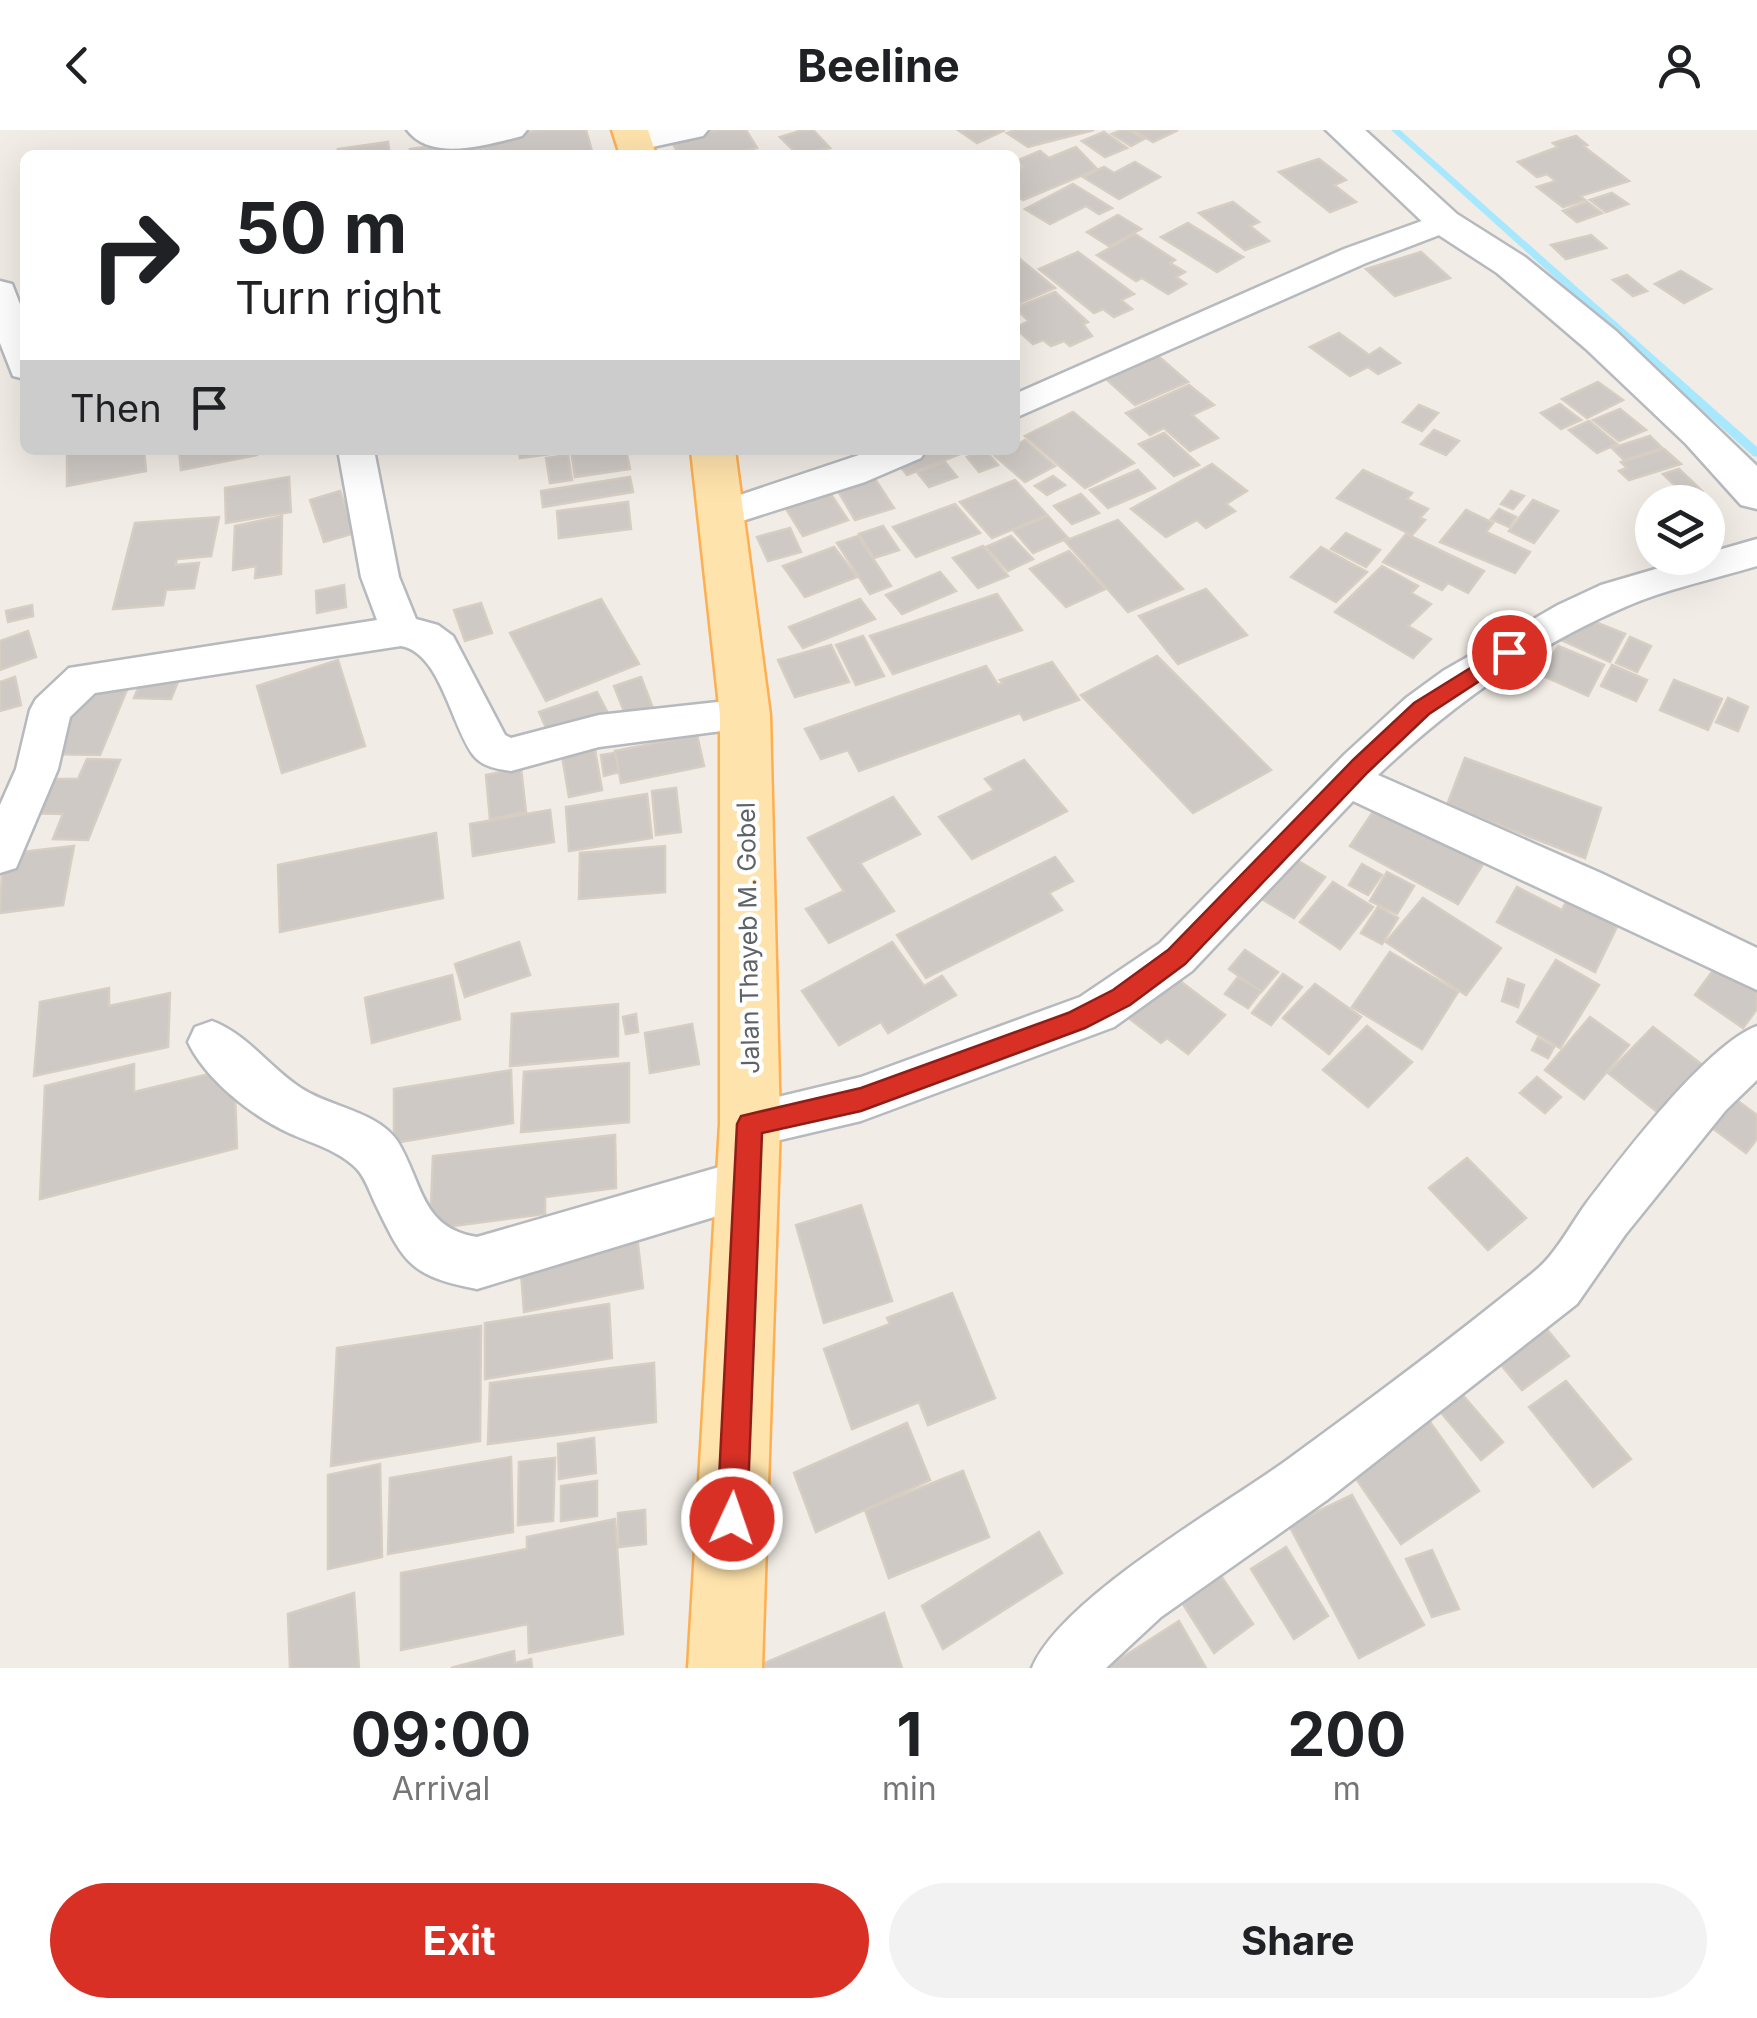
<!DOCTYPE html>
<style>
body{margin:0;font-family:Inter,sans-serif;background:#f2f2f2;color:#202124;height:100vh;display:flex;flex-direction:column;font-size:38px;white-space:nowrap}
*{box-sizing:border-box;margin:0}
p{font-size:32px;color:#757577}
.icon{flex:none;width:55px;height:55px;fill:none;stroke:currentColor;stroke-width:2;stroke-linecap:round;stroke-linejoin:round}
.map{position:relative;height:1538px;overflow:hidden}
.side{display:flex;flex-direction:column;background:#fff;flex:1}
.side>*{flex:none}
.guide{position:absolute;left:20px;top:20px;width:1000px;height:305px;border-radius:15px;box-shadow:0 10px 40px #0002;background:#fff;color:#202124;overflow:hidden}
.tools{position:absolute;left:1635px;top:355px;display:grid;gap:20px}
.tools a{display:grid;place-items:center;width:90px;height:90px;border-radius:50%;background:#fff;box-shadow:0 10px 40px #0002;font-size:50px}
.pin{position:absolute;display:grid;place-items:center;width:85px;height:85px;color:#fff;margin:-42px;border:5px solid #fff;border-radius:50%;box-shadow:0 2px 10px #0007}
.me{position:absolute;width:110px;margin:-55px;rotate:3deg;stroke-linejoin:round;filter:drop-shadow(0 0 8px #0008)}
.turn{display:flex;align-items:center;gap:35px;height:210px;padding:0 50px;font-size:45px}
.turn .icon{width:130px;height:130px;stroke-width:2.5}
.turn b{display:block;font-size:70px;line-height:85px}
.then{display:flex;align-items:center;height:95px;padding:0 50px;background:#0003;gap:20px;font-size:38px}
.eta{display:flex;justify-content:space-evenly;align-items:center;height:170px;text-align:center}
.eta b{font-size:60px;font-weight:700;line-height:70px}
.button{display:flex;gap:20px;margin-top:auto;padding:20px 50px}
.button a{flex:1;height:115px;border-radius:60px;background:#d93025;color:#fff;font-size:40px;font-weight:700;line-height:115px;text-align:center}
.button a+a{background:#f2f2f2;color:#202124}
header{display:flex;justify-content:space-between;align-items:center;height:130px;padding:0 50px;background:#fff;font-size:45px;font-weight:700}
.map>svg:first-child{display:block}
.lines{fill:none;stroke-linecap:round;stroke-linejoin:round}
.stream{fill:#a7e8ff;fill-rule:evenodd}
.building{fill:#cec9c4;stroke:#d6cdc3;stroke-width:2.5}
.minor-casing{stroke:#b6b9bd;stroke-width:5}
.tertiary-casing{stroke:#b6b9bd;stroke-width:5}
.primary-casing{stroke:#feaf51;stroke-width:5}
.minor{fill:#fff;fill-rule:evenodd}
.tertiary{fill:#fff;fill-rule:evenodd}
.primary{fill:#ffe3ac;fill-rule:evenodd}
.route{fill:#d93025;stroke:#8d1f18;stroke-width:2.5}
.labels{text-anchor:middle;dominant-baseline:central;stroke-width:9;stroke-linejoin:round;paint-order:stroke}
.street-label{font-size:25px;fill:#5d6367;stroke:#fff}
</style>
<header><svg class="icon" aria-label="back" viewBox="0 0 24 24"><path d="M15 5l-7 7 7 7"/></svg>Beeline<svg class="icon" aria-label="person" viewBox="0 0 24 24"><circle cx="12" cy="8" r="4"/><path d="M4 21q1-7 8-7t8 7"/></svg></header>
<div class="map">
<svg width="1757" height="1538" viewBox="0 0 1757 1538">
<rect width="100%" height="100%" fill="#f1ece5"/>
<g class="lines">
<!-- stream -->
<path class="stream" d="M1391 0H1400L1757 317V327L1753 326Z"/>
</g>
<!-- building -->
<g class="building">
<path d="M543 0H586L593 25H411L410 19Z"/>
<path d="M717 0H746L757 18 725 25H679L671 10Z"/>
<path d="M803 0H813L830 18 798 25 780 7Z"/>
<path d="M958 0H1005L977 13Z"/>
<path d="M1015 0H1094L1028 17 1007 3Z"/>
<path d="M1122 0H1129L1144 9 1131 16 1112 4Z"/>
<path d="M1133 0H1178L1153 12Z"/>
<path d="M1104 2 1127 18 1105 27 1082 11Z"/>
<path d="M1576 6 1587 15 1583 16 1629 51 1580 66 1585 70 1563 77 1537 57 1556 51 1547 44 1537 47 1518 32 1558 17 1553 13Z"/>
<path d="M388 12 390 25H339L338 19Z"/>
<path d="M1076 17 1097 39 1023 70 1015 65V40L1023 37 1016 31 1040 21 1049 28Z"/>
<path d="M1319 29 1346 50 1334 55 1356 72 1330 82 1279 42Z"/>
<path d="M1135 32 1160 47 1119 69 1083 47 1104 37 1114 43Z"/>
<path d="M1073 54 1112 78 1099 84 1086 76 1050 94 1025 79Z"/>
<path d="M1612 63 1628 74 1606 82 1590 70Z"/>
<path d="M1233 72 1259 92 1250 96 1269 111 1245 120 1199 83Z"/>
<path d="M1587 72 1602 83 1577 92 1563 81Z"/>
<path d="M1118 85 1141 99 1109 116 1087 102Z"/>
<path d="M1188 93 1243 127 1217 142 1161 107Z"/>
<path d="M1135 104 1175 130 1170 133 1185 142 1176 147 1186 154 1168 164 1142 148 1136 151 1097 125Z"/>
<path d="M1591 105 1606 118 1566 129 1551 115Z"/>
<path d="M1078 122 1134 164 1121 170 1132 179 1114 187 1103 179 1094 183 1039 139Z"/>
<path d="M1421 122 1450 148 1395 166 1366 139Z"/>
<path d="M1015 125 1055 158 1015 175Z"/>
<path d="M1681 141 1711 159 1684 173 1655 154Z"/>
<path d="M1627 145 1647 161 1633 166 1613 150Z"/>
<path d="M1055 162 1088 192 1083 194 1092 206 1070 216 1064 211 1051 216 1043 210 1033 214 1015 198 1029 191 1015 178Z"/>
<path d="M1339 203 1369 225 1380 218 1400 233 1378 244 1368 237 1350 246 1310 217Z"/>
<path d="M1158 226 1188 252 1135 275 1105 248Z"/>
<path d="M1598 252 1623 270 1587 288 1562 269Z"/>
<path d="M1189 255 1214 275 1192 285 1218 308 1190 321 1164 298 1150 305 1126 283Z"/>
<path d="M1560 274 1581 290 1561 299 1541 283Z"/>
<path d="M1419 275 1438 283 1422 301 1403 292Z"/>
<path d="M1620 279 1646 300 1619 311 1593 290Z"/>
<path d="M1073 282 1134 333 1085 358 1025 306Z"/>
<path d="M1589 291 1617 314 1597 323 1569 300Z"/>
<path d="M1434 300 1459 311 1446 325 1421 314Z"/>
<path d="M1164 303 1199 335 1174 346 1139 314Z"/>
<path d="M1650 306 1662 318 1624 330 1612 318Z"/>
<path d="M1025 310 1055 336 1025 352 995 326 1015 320V316Z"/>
<path d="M1664 319 1681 334 1629 350 1619 341 1627 338 1621 332Z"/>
<path d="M82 320H144L146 341 67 356V323Z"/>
<path d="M179 320H257V325L181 340Z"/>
<path d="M519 320H566V322L520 328Z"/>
<path d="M571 320H626L630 339 575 347Z"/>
<path d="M912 320H970L907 345 893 327Z"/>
<path d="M985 320 998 335 979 342 967 327Z"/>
<path d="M568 325 572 350 550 353 546 328Z"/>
<path d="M945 332 957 347 929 357 917 342Z"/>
<path d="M1212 334 1247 361 1226 374 1235 381 1206 398 1197 390 1166 407 1131 379Z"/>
<path d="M1679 339 1702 361 1686 366 1663 344Z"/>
<path d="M1138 340 1155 358 1108 378 1090 360Z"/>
<path d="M1363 340 1412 363 1407 369 1428 379 1420 388 1425 390 1412 405 1337 368Z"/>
<path d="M871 343 894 378 855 390 834 354Z"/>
<path d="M1053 346 1065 355 1047 365 1035 356Z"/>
<path d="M289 347 291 382 226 393 225 358Z"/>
<path d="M630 347 633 362 543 377 541 361Z"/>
<path d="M1015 350 1047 385 992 408 960 372Z"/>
<path d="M828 360 848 390 803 406 783 374Z"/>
<path d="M340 361 355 403 324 412 310 370Z"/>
<path d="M1511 361 1524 366 1513 379 1501 374Z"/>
<path d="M1081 364 1099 383 1072 394 1054 376Z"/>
<path d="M1533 370 1558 381 1534 413 1509 401Z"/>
<path d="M628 372 631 399 559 408 557 381Z"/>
<path d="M955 374 980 403 916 427 893 397Z"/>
<path d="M1499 379 1516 387 1509 397 1491 389Z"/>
<path d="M1466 380 1493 393 1486 402 1530 422 1515 443 1440 412Z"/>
<path d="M282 386 281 444 255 448 256 436 233 440 235 396Z"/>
<path d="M1048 386 1068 408 1033 423 1013 400Z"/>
<path d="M219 387 211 426 177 429 175 435 199 433 194 458 166 460 163 475 113 479 135 393Z"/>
<path d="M1118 390 1183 459 1128 482 1065 411Z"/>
<path d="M883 396 899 420 874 428 859 404Z"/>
<path d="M790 398 801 422 768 431 757 407Z"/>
<path d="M1346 403 1380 420 1366 437 1331 419Z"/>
<path d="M1406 404 1452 426 1484 441 1468 463 1448 453 1442 460 1383 432Z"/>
<path d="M858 406 891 456 870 464 837 413Z"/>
<path d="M1011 406 1033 429 1008 441 986 417Z"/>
<path d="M983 416 1008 446 978 458 953 428Z"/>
<path d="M834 417 857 447 805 467 783 436Z"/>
<path d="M1321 417 1367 442 1336 472 1291 447Z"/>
<path d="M1069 421 1105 459 1066 477 1030 439Z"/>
<path d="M1382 436 1418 456 1411 463 1431 474 1408 496 1431 509 1413 528 1335 482Z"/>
<path d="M940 442 956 461 902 484 886 465Z"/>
<path d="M344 455 346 477 317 483 316 461Z"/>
<path d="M1206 459 1247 505 1178 534 1139 486Z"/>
<path d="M997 464 1022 500 893 544 870 506Z"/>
<path d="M601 469 639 534 546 571 510 503Z"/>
<path d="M860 469 875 489 803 518 789 497Z"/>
<path d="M481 473 492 503 465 511 454 480Z"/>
<path d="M32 475 33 486 8 492 6 481Z"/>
<path d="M1575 484 1625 504 1610 532 1561 510Z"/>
<path d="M28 501 36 527 0 540V511Z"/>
<path d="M863 506 884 546 856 555 836 515Z"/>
<path d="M1630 507 1651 516 1637 542 1616 533Z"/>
<path d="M831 515 849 552 795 567 778 530Z"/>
<path d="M1558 516 1604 535 1588 566 1541 545Z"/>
<path d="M1157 526 1271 640 1193 683 1081 565Z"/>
<path d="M338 530 365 616 282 643 257 556Z"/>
<path d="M1052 532 1079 570 1024 590 1020 583 859 641 848 620 821 629 805 599 986 536 998 555 1003 553 1000 550Z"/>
<path d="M1612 535 1647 550 1636 571 1601 556Z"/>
<path d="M145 541 182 542 171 569 134 568Z"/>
<path d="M15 547 21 575 0 581V552Z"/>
<path d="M641 547 654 581 627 589 614 556Z"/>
<path d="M84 550H131L100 625 51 624Z"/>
<path d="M1674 550 1722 569 1708 600 1660 580Z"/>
<path d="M597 562 611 589 552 611 539 582Z"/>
<path d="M1728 568 1748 577 1738 601 1716 592Z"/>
<path d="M697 605 704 636 621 653 615 621Z"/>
<path d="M595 620 602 660 569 667 562 626Z"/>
<path d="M615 623 619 642 604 646 601 625Z"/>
<path d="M1465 628 1601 678 1585 728 1447 675Z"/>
<path d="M87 629 120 630 88 710 53 709 63 684 22 683 37 649H78Z"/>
<path d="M1024 630 1067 681 972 729 939 687 994 660 985 649Z"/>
<path d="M521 638 526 682 490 689 486 645Z"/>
<path d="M676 658 681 702 656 705 652 661Z"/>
<path d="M647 664 652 708 569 721 566 677Z"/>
<path d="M893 667 920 704 860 733 894 781 829 813 806 779 844 761 808 708Z"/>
<path d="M1375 679 1419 702 1427 690 1490 723 1458 774 1350 716Z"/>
<path d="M550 680 554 712 473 726 470 694Z"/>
<path d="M436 703 443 768 280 802 278 735Z"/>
<path d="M74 716 63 775 0 783 3 724Z"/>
<path d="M665 716V762L579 769 580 723Z"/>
<path d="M1055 727 1073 751 1049 763 1062 780 926 848 897 805Z"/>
<path d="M1292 727 1325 747 1294 788 1260 768Z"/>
<path d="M1362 734 1382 745 1368 765 1349 755Z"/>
<path d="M1387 742 1414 756 1397 784 1370 771Z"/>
<path d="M1333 752 1373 777 1340 819 1300 792Z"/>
<path d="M1575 754 1626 778 1595 842 1497 792 1517 757 1562 780Z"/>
<path d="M1423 768 1501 818 1466 865 1386 812Z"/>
<path d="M1378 777 1398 788 1382 814 1361 803Z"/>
<path d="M519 812 530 845 465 867 455 834Z"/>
<path d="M892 812 924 856 942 846 956 865 888 903 881 892 839 915 802 861Z"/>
<path d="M1245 820 1278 842 1261 862 1229 839Z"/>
<path d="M1390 822 1458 862 1422 919 1352 877Z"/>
<path d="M1556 830 1599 855 1560 918 1517 892Z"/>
<path d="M1720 831 1757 855V879L1743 898 1695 865Z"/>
<path d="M1164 839 1225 885 1188 924 1167 908 1161 913 1121 882Z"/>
<path d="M1283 844 1302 857 1271 895 1252 883Z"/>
<path d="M452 845 460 889 372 913 365 868Z"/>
<path d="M1238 847 1261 861 1248 878 1225 864Z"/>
<path d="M1508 849 1524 855 1518 877 1502 871Z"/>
<path d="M1315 854 1361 887 1329 924 1283 888Z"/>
<path d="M109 858V876L170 863 168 917 34 946 40 872Z"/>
<path d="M618 874V926L510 936 512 884Z"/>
<path d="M636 884 638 902 626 904 623 887Z"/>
<path d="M1590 887 1629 915 1584 969 1545 940Z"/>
<path d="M692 894 699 934 650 943 645 903Z"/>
<path d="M1367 896 1412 932 1368 977 1323 940Z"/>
<path d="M1653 897 1714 944 1670 992 1608 943Z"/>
<path d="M1538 908 1554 917 1548 928 1532 920Z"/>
<path d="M629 933V992L521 1002 524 942Z"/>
<path d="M134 934V962L234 938 237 1018 40 1069 45 956Z"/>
<path d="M511 940 513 993 394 1013V959Z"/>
<path d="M1537 947 1561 967 1545 983 1520 963Z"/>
<path d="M1727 963 1757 985V1009L1746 1023 1703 991Z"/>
<path d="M615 1005 616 1058 545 1067V1084L430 1099 433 1026Z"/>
<path d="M1467 1028 1526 1088 1488 1120 1429 1058Z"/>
<path d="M861 1075 892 1171 824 1193 796 1095Z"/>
<path d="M637 1106 643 1158 524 1182 520 1129Z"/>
<path d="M952 1163 995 1268 928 1295 919 1272 852 1299 824 1219 890 1194 887 1188Z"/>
<path d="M609 1174 612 1228 485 1249V1193Z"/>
<path d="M481 1196 480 1311 331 1336 337 1218Z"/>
<path d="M1544 1196 1569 1226 1522 1260 1497 1230Z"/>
<path d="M654 1233 656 1292 488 1314 490 1253Z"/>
<path d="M1449 1249 1503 1312 1481 1330 1427 1266Z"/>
<path d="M1566 1251 1631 1329 1593 1357 1529 1277Z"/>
<path d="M1420 1278 1479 1361 1401 1414 1342 1328Z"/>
<path d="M907 1293 930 1350 816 1402 794 1343Z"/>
<path d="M594 1308 596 1343 559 1349 558 1314Z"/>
<path d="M511 1327 513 1402 388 1424 390 1348Z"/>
<path d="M555 1328 553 1391 518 1395 519 1332Z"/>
<path d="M380 1334 382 1427 328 1439V1345Z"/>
<path d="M963 1341 989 1407 889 1448 865 1380Z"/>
<path d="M597 1351V1386L561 1391V1356Z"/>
<path d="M1352 1365 1424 1495 1359 1528 1289 1395Z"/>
<path d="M645 1380 646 1414 619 1417 618 1383Z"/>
<path d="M615 1389 623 1504 529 1523 528 1494 401 1520V1443L527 1419V1407Z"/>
<path d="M1039 1402 1062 1443 943 1519 922 1476Z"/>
<path d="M1286 1417 1328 1486 1294 1509 1251 1439Z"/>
<path d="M1432 1420 1459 1479 1432 1487 1406 1429Z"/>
<path d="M1221 1446 1253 1494 1214 1523 1183 1474Z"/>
<path d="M354 1463 359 1538H290L288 1484Z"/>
<path d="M884 1483 902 1538H763L762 1534Z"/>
<path d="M1179 1491 1206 1538H1106Z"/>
<path d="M514 1521 515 1533 531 1529 532 1538H451Z"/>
</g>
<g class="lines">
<!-- minor casing -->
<g class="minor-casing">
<g id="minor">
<path d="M407 0H527L522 6C490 14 432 33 407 0Z"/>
<path d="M649 0H708L703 6 634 21 624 18 619 12 624 6Z"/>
<path d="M1444 83 1455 85 1460 92 1455 99 1366 133 1015 288V264L1344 119Z"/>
<path d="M0 151 12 154 25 187V249L13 246 0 213Z"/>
<path d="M338 320H374L399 447 416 489 438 495 453 506 505 605 511 608 599 585 745 569 760 574 766 585 760 596 599 617 511 641C498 639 483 637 474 626 451 596 441 523 401 516L95 563 70 587 58 639 16 738 0 743V675L16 639 30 580 36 569 69 538 377 490 361 447Z"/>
<path d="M874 320H926L921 328 865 352 736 393 723 397 710 393 704 384 710 375Z"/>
<path d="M1757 409V436C1714 449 1666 459 1625 477 1532 517 1451 576 1378 645L1603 744 1757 818V860L1353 671 1192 841 1114 897 861 991 750 1017 732 1010 725 994 732 978 861 947 1080 867 1160 813 1345 624 1406 568 1443 541 1558 475 1601 455 1693 428H1708V423Z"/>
<path d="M212 891C248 904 271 940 304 960 332 977 380 983 398 1012 423 1054 421 1098 477 1107L747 1029 765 1036 772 1053 765 1070 747 1077 477 1159C407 1146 403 1130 374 1071 369 1060 365 1047 356 1038 338 1020 311 1013 289 1003 252 986 205 949 188 912L195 897Z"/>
<path d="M1757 896V950L1726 980 1625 1105 1577 1174 1327 1370 1161 1487 1106 1538H1032C1061 1468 1222 1377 1287 1330 1371 1269 1455 1206 1535 1141 1555 1125 1570 1096 1585 1075 1620 1029 1706 915 1757 896Z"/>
</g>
</g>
<!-- tertiary casing -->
<g class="tertiary-casing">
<path id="tertiary" d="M1326 0H1365L1457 84 1525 127 1616 201 1757 336V379L1741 375 1686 314 1586 219 1497 143 1431 100Z"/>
</g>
<!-- primary casing -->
<g class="primary-casing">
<g id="primary">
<path d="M612 0H648L656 25H620Z"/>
<path d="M691 320H735L770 585 780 994 762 1538H688L720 994V585Z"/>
</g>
</g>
<!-- minor -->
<use href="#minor" class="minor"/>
<!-- tertiary -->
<use href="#tertiary" class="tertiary"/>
<!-- primary -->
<use href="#primary" class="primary"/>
</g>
<!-- route -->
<path class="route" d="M1509 514 1519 522 1516 527 1429 584 1368 642 1185 834 1130 875 1085 898 861 981 762 1003 747 1389 742 1399 732 1403 722 1399 717 1389 737 994 741 986 861 958 1068 883 1113 860 1168 820 1353 630 1414 573Z"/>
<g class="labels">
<!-- street labels -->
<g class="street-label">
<text transform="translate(748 808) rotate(-91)">Jalan Thayeb M. Gobel</text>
</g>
</g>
</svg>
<div class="tools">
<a><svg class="icon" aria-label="layers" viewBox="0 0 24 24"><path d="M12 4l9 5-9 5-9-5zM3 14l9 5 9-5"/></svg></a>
</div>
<div class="pin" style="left:1509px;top:522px;background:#d93025"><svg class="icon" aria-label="arrive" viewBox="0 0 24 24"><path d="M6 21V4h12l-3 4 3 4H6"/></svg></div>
<svg class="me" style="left:732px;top:1389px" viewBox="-20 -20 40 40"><circle r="17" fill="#d93025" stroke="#fff" stroke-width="3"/><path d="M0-11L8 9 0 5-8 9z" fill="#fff"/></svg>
<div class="guide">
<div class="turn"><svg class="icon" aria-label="right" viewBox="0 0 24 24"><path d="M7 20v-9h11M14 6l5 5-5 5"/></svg><div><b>50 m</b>Turn right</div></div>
<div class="then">Then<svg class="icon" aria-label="arrive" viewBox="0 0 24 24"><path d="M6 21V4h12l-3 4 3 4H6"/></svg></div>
</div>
</div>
<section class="side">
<div class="eta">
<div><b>09:00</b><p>Arrival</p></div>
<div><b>1</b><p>min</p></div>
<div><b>200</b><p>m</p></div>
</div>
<div class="button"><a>Exit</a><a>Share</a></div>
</section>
